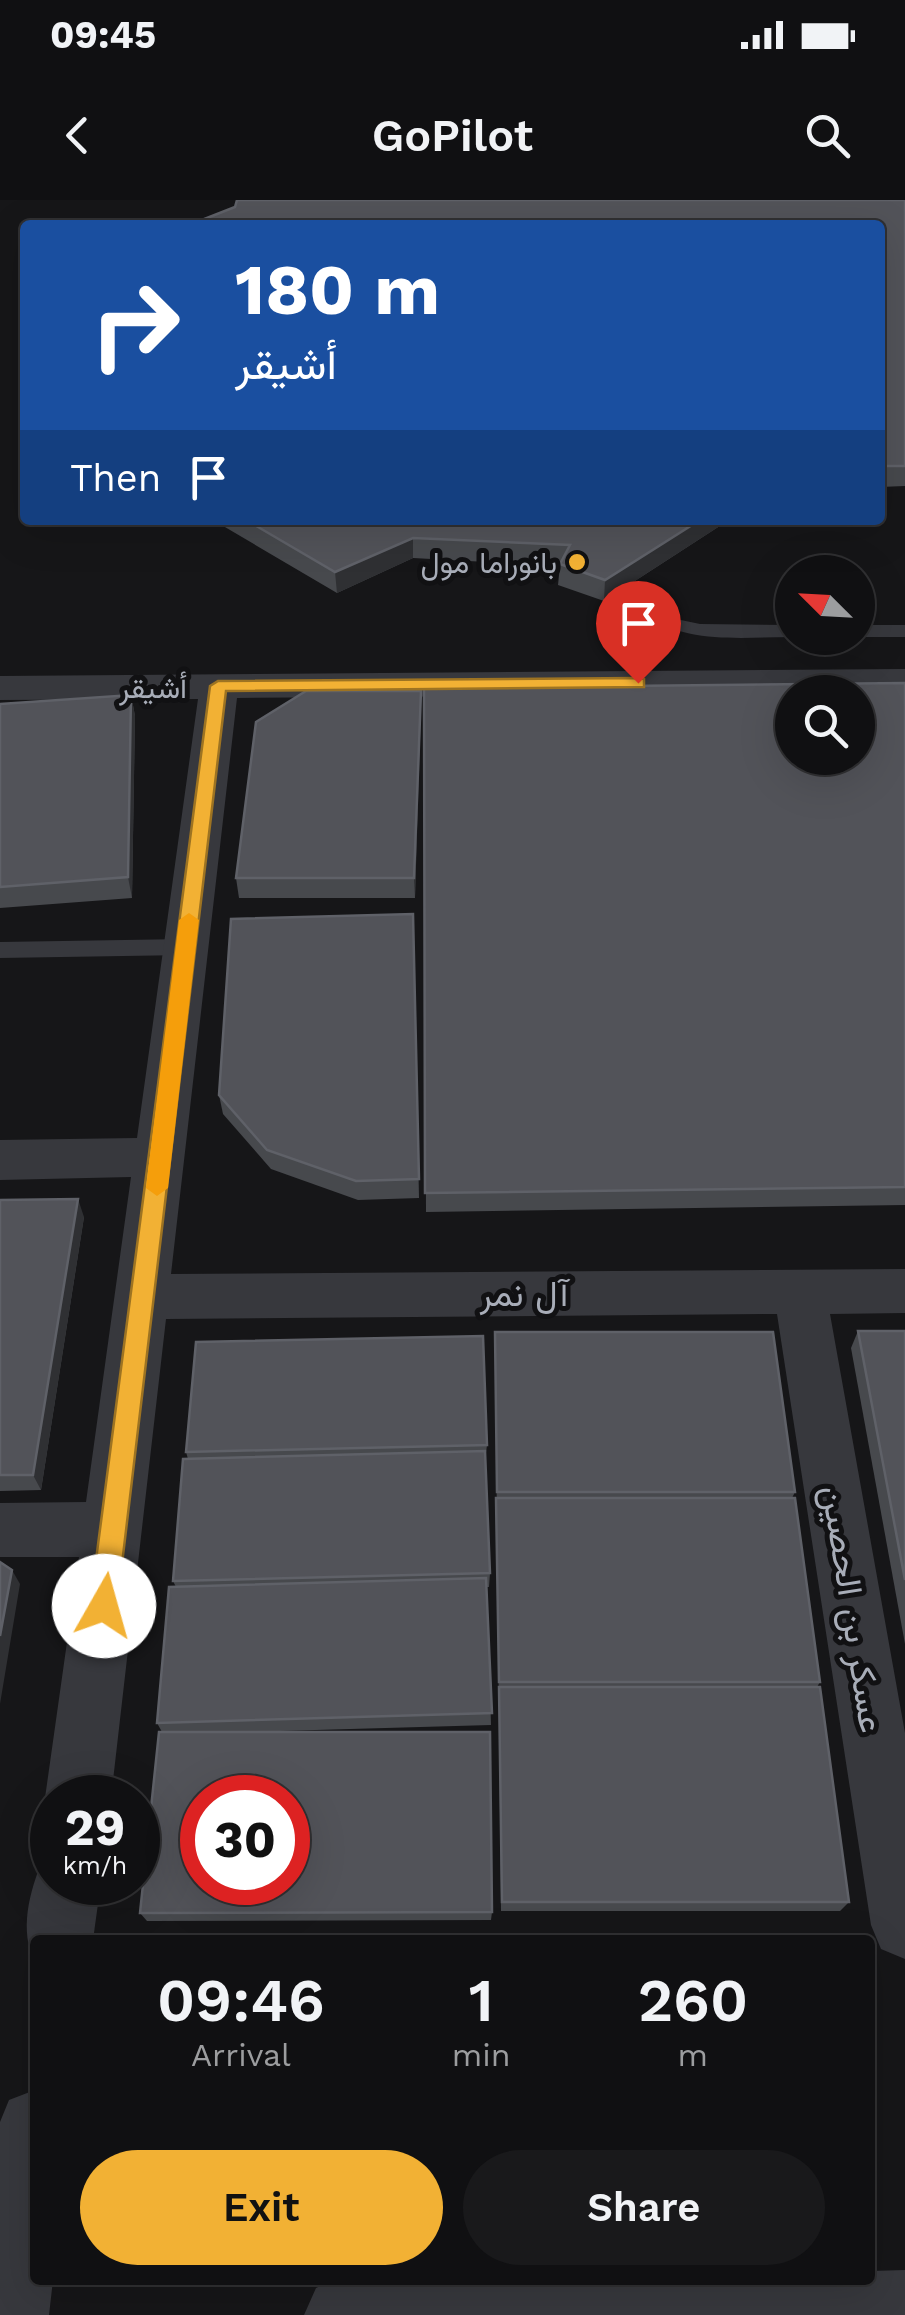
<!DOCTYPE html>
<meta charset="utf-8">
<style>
body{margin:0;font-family:"Work Sans",Vazirmatn,sans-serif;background:#19191b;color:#f1f3f6;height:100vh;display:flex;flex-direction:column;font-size:38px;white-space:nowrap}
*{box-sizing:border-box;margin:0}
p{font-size:32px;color:#9c9d9f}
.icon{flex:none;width:55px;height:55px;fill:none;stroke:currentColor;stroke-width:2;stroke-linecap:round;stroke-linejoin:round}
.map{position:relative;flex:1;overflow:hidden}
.panel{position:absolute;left:30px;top:1735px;width:845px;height:350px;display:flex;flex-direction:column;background:#101012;border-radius:10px;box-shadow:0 10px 40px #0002,0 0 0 2px #303032}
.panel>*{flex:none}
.top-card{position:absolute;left:20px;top:20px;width:865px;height:305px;border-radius:10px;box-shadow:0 10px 40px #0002,0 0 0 2px #303032;background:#1a4fa0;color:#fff;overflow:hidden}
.needle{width:65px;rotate:294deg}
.fabs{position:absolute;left:775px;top:355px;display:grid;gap:20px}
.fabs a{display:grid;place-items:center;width:100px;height:100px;border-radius:50%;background:#101012;box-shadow:0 10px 40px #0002,0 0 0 2px #303032;font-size:50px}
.speed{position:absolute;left:30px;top:1575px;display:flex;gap:20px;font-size:50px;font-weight:700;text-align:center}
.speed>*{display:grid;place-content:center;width:130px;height:130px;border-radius:50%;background:#101012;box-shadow:0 10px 40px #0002,0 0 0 2px #303032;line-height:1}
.speed small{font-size:25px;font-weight:400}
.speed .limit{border:15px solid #d22;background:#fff;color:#111}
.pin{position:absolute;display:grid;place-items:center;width:85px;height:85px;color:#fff;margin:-102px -42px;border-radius:50% 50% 50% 0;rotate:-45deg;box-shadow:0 0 10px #0007}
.pin .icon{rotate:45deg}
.me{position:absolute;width:110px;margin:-55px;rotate:7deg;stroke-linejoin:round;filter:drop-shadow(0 0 8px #0008)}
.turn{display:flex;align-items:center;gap:35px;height:210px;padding:0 50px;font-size:45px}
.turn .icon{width:130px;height:130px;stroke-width:2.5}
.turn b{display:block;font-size:70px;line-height:85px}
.then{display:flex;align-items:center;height:95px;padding:0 50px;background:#0003;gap:20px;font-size:38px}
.eta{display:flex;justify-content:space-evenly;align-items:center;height:170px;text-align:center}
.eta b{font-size:60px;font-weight:600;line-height:70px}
.action{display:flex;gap:20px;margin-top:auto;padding:20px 50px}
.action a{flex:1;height:115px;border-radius:60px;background:#f2b134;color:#111;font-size:40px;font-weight:600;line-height:115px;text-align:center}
.action a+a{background:#19191b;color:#f1f3f6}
.status{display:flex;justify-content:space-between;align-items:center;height:70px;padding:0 50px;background:#101012;direction:ltr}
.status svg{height:28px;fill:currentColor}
header{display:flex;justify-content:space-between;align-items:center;height:130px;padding:0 50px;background:#101012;font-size:45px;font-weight:600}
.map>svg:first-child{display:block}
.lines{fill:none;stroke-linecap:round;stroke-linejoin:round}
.service{fill:#37383d;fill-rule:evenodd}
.minor{fill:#37383d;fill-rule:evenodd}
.wall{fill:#47494d}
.shaded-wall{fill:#2f3033}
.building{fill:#525359;stroke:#5f6168;stroke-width:2.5;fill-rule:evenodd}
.route{fill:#f2b134;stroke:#9d7322;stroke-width:2.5}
.slow{fill:#f59e0b}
.poi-dot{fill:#f2b134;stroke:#111113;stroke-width:4}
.labels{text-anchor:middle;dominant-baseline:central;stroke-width:10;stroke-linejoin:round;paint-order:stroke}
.far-poi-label{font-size:30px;fill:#a8adb8;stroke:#111113;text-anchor:end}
.far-street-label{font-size:30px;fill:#a8adb8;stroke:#111113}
.street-label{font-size:35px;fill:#a8adb8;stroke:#111113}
</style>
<div class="status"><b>09:45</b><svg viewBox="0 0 49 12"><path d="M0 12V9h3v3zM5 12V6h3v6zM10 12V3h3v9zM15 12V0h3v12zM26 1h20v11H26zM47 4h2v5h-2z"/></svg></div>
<header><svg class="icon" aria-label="back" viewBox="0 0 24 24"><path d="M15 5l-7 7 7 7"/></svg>GoPilot<svg class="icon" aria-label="search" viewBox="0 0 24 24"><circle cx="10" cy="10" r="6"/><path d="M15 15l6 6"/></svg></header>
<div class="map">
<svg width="905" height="2115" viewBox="0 0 905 2115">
<rect width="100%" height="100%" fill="#161618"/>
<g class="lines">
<!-- service -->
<g class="service">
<path d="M651 403 676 419 700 424 792 425V437C743 437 684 445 644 413V405Z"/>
<rect x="858" y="425" width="47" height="12"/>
<path d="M186 739 198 747 186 755 0 758V742Z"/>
</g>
<!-- minor -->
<g class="minor">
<path d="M905 469V493L237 498 171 1074 905 1069V1113L830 1114 905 1533V1759L881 1749 871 1725 777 1114 166 1119 111 1598H52V1615L45 1598 79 1357H0V1303L86 1302 131 977 0 980V940L137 938 198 499 0 500V476Z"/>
<path d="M52 1654V1682H101L93 1740H35V1764C19 1729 29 1694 43 1658Z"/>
<path d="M35 1890V2080H53L49 2115H0V1922L9 1900Z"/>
<path d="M905 2070V2115H304L316 2088 334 2080H870V2071Z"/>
</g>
</g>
<!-- wall -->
<g class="wall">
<path d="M905 0V286L880 287V25Z"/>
<path d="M213 320H729L604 401 558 385 560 366 413 358 337 393Z"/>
<path d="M905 483V1005L426 1012 424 488Z"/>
<path d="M421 491 415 698H239L236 678Z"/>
<path d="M131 495 135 516 132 698 0 708V504Z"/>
<path d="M413 714 419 998 358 1000 271 969 223 914 219 895Z"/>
<path d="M0 1000 84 1017 41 1290 0 1291Z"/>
<path d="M858 1131H905V1444L851 1148Z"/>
<path d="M495 1132 795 1292 792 1298 820 1482 817 1487 849 1702 840 1711H501Z"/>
<path d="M487 1245 485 1261 490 1373 489 1387H487L491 1525 249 1532 492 1712 491 1720 147 1721 140 1713 162 1532 157 1523 176 1387 173 1381 188 1259 186 1252Z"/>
</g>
<!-- shaded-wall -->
<g class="shaded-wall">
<path d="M700 320H729L604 401 605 380Z"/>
<path d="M413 338V358L337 393 335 372Z"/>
<path d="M421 491V512L415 698 414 678Z"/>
<path d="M131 495 135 516 132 698 128 677Z"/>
<path d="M78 999 84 1017 41 1290 33 1275Z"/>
<path d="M12 1370 20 1384 0 1504V1436Z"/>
</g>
<!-- building -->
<g class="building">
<path d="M237 0H905V266H880V25H189L235 7Z"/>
<path d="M246 320H700L605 380 560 364 570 345 413 338 335 372Z"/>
<path d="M905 483V987L425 993 424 488ZM792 492H858V558H792Z"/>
<path d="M306 491H421L414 678H236L256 522Z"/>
<path d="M131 495 128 677 0 687V504Z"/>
<path d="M413 714 419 979 356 981 267 950 219 895 231 719Z"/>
<path d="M78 999 33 1275H0V1000Z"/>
<path d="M858 1131H905V1380Z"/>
<path d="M495 1132H773L795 1292H497Z"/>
<path d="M483 1136 487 1245 186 1252 196 1142Z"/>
<path d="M485 1251 490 1373 173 1381 183 1259Z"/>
<path d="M496 1298H795L820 1482H499Z"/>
<path d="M0 1362 12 1370 0 1436Z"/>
<path d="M486 1378 492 1513 157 1523 169 1387Z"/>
<path d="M499 1487H820L849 1702H502Z"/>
<path d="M159 1532H490L492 1712 140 1713ZM202 1598H288V1682H202Z"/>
</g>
<!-- route -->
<path class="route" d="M638 478 644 479V487L226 491 117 1406 113 1414 104 1418 94 1414 90 1406 210 486 218 481Z"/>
<!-- slow -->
<path class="slow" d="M189 713 199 720 168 988 157 996 146 988 179 720Z"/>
<!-- markers -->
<circle class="poi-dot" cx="577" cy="362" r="10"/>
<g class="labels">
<!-- far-poi labels -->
<g class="far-poi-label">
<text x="557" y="362">بانوراما مول</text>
</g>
<!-- far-street labels -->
<g class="far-street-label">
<text x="153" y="487">أشيقر</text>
</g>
<!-- street labels -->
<g class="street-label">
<text x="524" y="1094">آل نمر</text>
<text transform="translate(853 1409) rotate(81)">عسكر بن الحصين</text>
</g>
</g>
</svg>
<div class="fabs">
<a><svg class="needle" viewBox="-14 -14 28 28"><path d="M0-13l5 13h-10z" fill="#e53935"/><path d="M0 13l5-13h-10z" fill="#9c9d9f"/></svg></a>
<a><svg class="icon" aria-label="search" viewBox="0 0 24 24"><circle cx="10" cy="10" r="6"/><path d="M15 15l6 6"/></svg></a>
</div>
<div class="speed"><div>29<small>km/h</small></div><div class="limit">30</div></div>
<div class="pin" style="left:638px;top:483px;background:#d93025"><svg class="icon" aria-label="arrive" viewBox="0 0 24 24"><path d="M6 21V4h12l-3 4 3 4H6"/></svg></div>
<svg class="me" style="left:104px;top:1406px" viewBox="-20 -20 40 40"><circle r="19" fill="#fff"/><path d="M0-13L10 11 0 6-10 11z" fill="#f2b134"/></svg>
<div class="top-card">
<div class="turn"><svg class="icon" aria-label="right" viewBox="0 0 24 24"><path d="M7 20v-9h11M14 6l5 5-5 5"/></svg><div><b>180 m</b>أشيقر</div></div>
<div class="then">Then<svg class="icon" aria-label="arrive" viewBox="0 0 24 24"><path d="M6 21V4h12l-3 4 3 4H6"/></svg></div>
</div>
<section class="panel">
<div class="eta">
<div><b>09:46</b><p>Arrival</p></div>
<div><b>1</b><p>min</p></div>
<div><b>260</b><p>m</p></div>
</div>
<div class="action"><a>Exit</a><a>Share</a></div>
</section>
</div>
